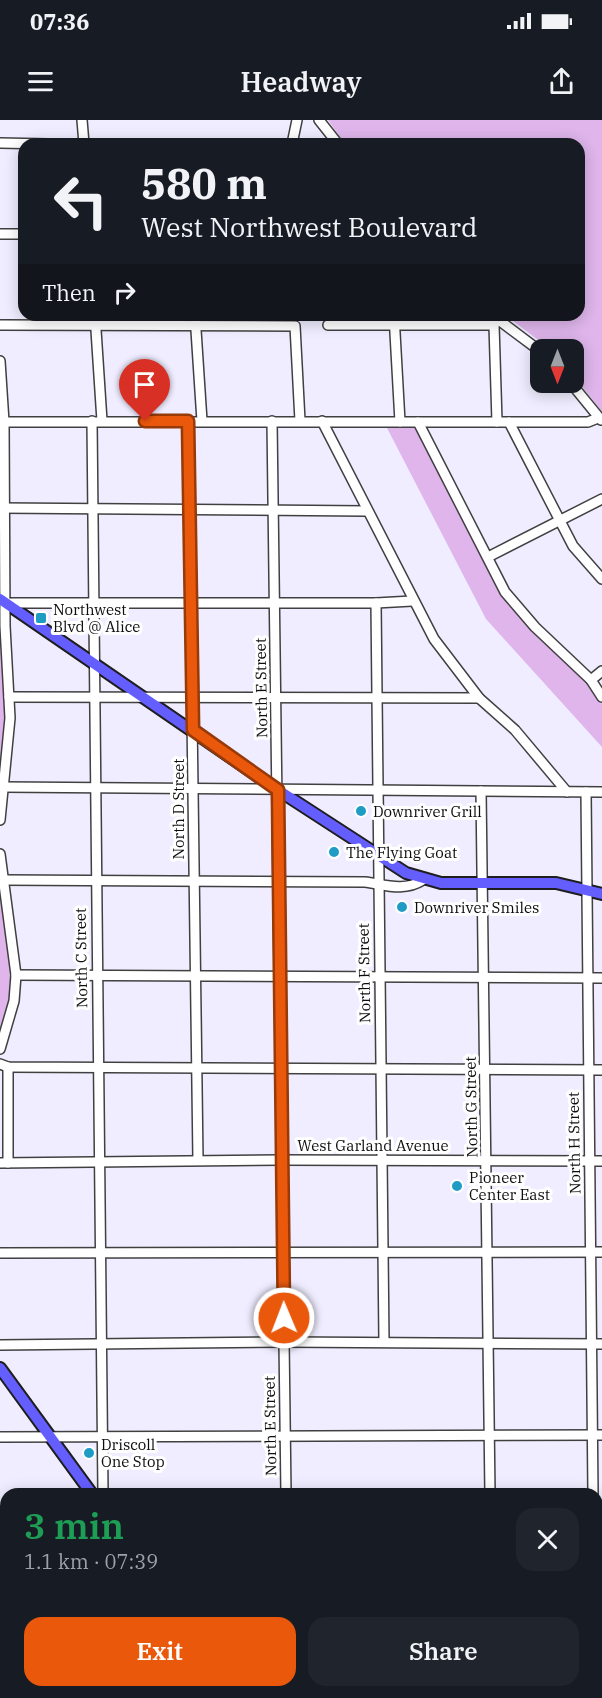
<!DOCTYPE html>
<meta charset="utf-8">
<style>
body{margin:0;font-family:"IBM Plex Serif",serif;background:#20242c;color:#f1f3f6;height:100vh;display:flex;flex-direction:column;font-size:22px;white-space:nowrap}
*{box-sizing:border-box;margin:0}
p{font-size:20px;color:#9ea1a6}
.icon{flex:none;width:33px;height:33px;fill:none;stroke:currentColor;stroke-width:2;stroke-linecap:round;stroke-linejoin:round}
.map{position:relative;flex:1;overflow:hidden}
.drawer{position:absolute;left:0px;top:1368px;width:603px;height:210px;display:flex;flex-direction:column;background:#171b24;border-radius:18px 18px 0 0;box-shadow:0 3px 15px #0003}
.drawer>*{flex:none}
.guide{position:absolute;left:18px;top:18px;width:567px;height:183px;border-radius:18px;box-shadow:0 3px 15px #0003;background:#171b24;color:#f1f3f6;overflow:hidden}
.needle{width:39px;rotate:180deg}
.controls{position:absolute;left:530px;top:219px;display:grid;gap:12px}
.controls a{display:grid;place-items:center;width:54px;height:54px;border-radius:12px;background:#171b24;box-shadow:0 3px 15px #0003;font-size:30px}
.pin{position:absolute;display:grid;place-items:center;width:51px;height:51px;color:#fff;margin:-62px -26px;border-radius:50% 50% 50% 0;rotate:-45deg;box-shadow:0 0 6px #0007}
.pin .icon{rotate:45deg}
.me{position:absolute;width:66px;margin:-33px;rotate:359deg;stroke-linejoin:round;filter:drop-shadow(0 0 4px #0008)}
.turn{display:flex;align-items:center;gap:21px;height:126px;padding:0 24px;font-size:27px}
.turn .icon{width:78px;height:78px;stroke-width:2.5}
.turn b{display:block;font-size:42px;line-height:51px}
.then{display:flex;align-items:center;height:57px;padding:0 24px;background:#0003;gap:12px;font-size:22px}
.round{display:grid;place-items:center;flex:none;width:63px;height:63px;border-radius:18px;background:#20242c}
.summary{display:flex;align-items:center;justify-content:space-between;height:102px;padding:0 24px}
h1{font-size:36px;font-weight:600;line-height:45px;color:#1e9e55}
.primary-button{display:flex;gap:12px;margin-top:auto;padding:12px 24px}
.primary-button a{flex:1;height:69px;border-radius:18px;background:#ea580c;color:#fff;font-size:24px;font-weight:600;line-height:69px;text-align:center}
.primary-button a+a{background:#20242c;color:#f1f3f6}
.status{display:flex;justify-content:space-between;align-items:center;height:42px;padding:0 30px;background:#171b24;direction:ltr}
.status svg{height:16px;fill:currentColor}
header{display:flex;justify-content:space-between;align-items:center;height:78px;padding:0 24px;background:#171b24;font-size:27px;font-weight:600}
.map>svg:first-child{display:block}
.green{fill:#dfb5eb}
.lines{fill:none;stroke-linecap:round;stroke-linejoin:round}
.minor-casing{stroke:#404040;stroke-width:12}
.major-casing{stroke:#1e1e1e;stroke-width:14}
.minor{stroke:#fff;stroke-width:9}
.major{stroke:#655eff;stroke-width:10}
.route-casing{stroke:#983908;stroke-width:15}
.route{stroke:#ea580c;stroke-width:10}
.poi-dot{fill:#1f9cc4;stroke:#fff;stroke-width:2}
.labels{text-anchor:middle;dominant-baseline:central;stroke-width:6;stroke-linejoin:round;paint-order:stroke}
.poi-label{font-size:15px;fill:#0d0d0d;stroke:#fff;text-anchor:start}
.street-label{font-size:15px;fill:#0d0d0d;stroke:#fff}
</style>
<div class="status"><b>07:36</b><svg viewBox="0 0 49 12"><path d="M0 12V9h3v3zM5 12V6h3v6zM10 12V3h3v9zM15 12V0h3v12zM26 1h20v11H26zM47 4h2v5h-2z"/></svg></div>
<header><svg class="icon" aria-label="menu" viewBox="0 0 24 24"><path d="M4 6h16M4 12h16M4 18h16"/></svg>Headway<svg class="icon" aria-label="share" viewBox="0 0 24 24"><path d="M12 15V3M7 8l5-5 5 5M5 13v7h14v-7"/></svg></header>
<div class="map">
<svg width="602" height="1578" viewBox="0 0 602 1578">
<rect width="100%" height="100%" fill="#efedff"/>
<!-- green -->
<g class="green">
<path d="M328 0H602V292L573 255V230L550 229 505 195H579V24H345Z"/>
<path d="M386 306 417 308 503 474 520 497 586 560 602 584V627L486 499Z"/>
<path d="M0 488 6 613 0 673Z"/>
<path d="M0 753 13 867 0 917Z"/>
</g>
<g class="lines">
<!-- minor casing -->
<g class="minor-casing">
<g id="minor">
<path d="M82 0 84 24"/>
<path d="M319 0 338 24"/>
<path d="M0 23 48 24"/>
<path d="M292 24 297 0"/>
<path d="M0 114H24"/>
<path d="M95 195 102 301"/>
<path d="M195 195 202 301"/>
<path d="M394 195 400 302"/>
<path d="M492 195 540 231"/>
<path d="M0 205 295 206 300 301"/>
<path d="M328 205H494L497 199"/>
<path d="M494 205 497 302"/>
<path d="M0 241 4 302 5 506 10 598 0 700"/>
<path d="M570 262 601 300"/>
<path d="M92 301 103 1374"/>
<path d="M188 301 198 1040"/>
<path d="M272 301 286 1374"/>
<path d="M322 301 434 519 479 578 515 610 567 672"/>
<path d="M0 302H588L598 298"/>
<path d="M418 302 505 472 535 507 591 560 602 577"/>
<path d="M509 302 573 426 602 459"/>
<path d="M0 388 366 391"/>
<path d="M488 437 602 379"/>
<path d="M5 483H376L412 481"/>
<path d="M376 483 384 1222"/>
<path d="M591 560 602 551"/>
<path d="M9 577 479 578"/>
<path d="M3 667 602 672"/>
<path d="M481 671 490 1374"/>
<path d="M586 672 593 1374"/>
<path d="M0 734 16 855 14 881 0 929"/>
<path d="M3 760 365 762C386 765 404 772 423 760"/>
<path d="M16 855 602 858"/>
<path d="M0 944 8 947 602 950"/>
<path d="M8 947V1043"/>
<path d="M0 1043 282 1040 602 1041"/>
<path d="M0 1133 602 1132"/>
<path d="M0 1225 284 1222 602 1224"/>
<path d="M0 1317 602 1315"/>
<path d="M0 1403H6"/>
<path d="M597 1403H602"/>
<path d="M0 1493H6"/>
<path d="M597 1493H602"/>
<path d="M106 1572 107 1578"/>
<path d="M285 1572V1578"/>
<path d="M492 1572V1578"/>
</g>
</g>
<!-- major casing -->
<g class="major-casing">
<g id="major">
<path d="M0 479 278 670 406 753 441 763H556L602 774"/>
<path d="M0 1248 92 1374"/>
<path d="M236 1572 240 1578"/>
</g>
</g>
<!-- minor -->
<use href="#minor" class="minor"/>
<!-- major -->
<use href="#major" class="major"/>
</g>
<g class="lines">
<!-- route casing -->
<g class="route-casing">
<path id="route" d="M145 301H188L193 610 278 670 284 1198"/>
</g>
<!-- route -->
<use href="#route" class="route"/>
</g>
<!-- markers -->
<g class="poi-dot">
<rect x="35" y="492" width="12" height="12" rx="3"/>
<circle cx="361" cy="691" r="6"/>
<circle cx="334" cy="732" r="6"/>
<circle cx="402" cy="787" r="6"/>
<circle cx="457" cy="1066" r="6"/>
<circle cx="89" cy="1333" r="6"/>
</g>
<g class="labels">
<!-- poi labels -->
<g class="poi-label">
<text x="53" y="489">Northwest<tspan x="53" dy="17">Blvd @ Alice</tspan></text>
<text x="373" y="691">Downriver Grill</text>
<text x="346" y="732">The Flying Goat</text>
<text x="414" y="787">Downriver Smiles</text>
<text x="469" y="1057">Pioneer<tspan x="469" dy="17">Center East</tspan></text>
<text x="101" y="1324">Driscoll<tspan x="101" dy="17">One Stop</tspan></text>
</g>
<!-- street labels -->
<g class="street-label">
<text transform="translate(261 568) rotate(-91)">North E Street</text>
<text transform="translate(178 689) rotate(-90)">North D Street</text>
<text transform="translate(81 838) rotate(-91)">North C Street</text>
<text transform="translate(364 853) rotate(-91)">North F Street</text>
<text transform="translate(471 987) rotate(-91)">North G Street</text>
<text transform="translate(574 1023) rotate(-91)">North H Street</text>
<text x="373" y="1025">West Garland Avenue</text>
<text transform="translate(270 1306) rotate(-91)">North E Street</text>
</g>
</g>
</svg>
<div class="controls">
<a><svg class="needle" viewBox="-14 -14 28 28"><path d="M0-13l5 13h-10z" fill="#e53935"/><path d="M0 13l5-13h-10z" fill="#9ea1a6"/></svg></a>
</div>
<div class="pin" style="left:145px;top:301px;background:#d93025"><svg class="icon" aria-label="arrive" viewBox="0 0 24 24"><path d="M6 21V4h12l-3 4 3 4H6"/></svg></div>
<svg class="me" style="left:284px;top:1198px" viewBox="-20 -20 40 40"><circle r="17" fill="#ea580c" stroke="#fff" stroke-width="3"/><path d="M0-11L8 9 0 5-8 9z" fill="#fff"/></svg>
<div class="guide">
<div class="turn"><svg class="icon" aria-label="left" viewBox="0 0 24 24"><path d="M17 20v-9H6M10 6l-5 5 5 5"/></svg><div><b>580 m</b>West Northwest Boulevard</div></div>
<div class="then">Then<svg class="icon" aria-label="right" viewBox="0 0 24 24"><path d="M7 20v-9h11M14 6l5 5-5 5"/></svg></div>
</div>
<section class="drawer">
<div class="summary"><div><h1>3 min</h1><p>1.1 km · 07:39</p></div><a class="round"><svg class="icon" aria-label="close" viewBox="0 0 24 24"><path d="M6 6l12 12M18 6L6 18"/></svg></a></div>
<div class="primary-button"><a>Exit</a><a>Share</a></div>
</section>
</div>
